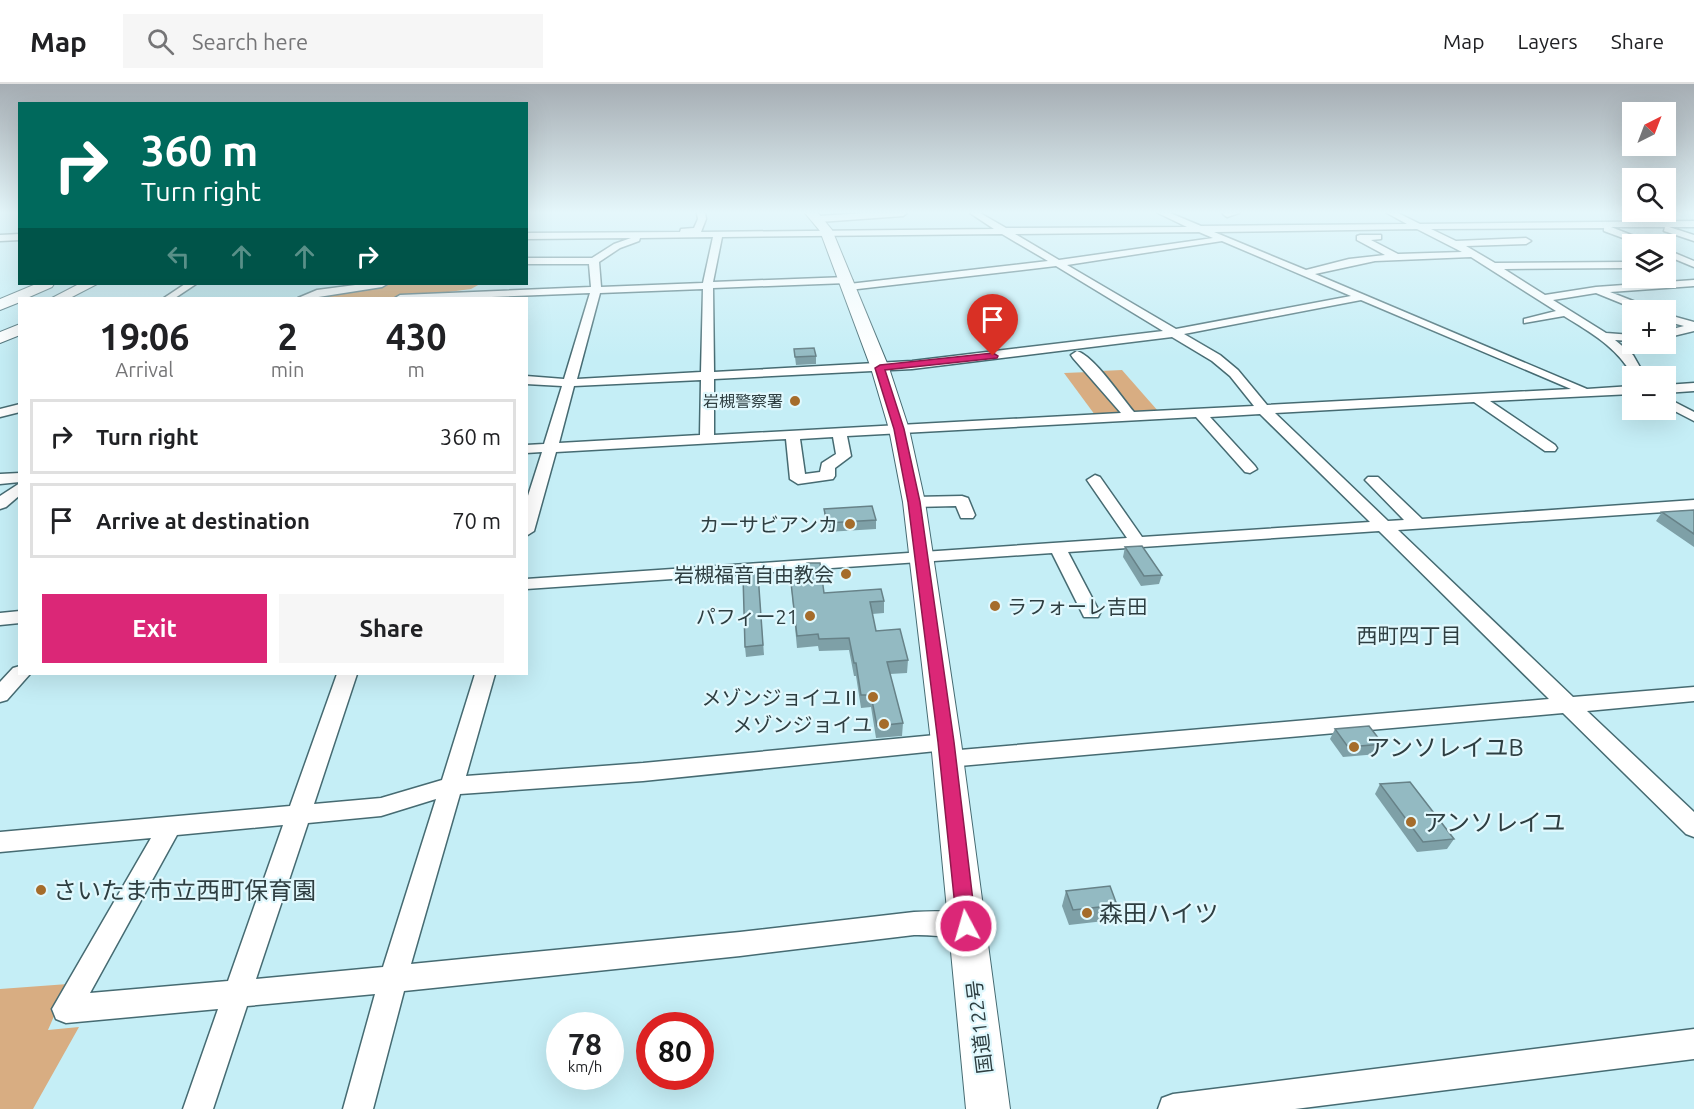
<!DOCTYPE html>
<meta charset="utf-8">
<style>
body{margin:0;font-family:Ubuntu,"Noto Sans JP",sans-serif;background:#f6f6f6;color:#202124;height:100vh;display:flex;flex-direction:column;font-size:22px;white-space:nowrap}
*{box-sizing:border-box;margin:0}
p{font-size:20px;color:#757577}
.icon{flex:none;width:33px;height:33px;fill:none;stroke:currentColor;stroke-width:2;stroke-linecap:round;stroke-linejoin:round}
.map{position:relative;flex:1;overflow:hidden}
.sheet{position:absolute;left:18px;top:213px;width:510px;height:378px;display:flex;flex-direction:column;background:#fff;border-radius:0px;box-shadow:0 6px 24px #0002}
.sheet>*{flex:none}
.guide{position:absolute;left:18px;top:18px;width:510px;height:183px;border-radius:0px;box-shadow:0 6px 24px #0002;background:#00695c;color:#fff;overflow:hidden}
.needle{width:39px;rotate:42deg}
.buttons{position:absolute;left:1622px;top:18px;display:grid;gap:12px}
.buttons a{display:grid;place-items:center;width:54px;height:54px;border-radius:0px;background:#fff;box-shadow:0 6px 24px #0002;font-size:30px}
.speed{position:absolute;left:546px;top:928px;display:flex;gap:12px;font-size:30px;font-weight:700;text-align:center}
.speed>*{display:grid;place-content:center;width:78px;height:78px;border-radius:50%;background:#fff;box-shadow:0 6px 24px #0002;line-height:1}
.speed small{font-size:15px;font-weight:400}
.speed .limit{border:9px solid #d22;background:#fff;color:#111}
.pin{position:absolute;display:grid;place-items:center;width:51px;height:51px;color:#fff;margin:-62px -26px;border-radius:50% 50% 50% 0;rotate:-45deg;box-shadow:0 0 6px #0007}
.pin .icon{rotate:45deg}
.me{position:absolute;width:66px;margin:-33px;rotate:354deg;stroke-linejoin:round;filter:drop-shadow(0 0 4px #0008)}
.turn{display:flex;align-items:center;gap:21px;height:126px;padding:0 24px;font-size:27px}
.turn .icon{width:78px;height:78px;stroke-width:2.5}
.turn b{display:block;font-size:42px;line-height:51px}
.lanes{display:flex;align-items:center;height:57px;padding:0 24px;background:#0003;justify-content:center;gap:30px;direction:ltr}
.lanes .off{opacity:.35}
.eta{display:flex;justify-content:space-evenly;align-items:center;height:102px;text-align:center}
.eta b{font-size:36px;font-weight:600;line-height:42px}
.action{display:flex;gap:12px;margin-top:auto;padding:12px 24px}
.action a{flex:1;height:69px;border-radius:0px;background:#db2777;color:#fff;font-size:24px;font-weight:600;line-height:69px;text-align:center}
.action a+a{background:#f6f6f6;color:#202124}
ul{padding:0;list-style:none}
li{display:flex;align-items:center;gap:18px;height:75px;margin:0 12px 9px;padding:0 12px;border:3px solid #e0e0e0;border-radius:0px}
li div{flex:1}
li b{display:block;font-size:22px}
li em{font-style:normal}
header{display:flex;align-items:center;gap:36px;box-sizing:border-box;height:84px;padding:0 30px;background:#fff;border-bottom:2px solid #e0e0e0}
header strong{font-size:28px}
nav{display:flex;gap:33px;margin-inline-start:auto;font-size:21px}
.search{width:420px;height:54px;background:#f6f6f6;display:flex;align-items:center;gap:15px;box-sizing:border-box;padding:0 21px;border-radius:0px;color:#757577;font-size:22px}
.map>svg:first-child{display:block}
.built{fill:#b1e3ec}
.green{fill:#d8ad82}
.forest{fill:#d39757}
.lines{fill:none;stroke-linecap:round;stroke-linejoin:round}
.minor-casing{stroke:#466b72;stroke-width:3}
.highway-casing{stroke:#466b72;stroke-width:2}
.minor{fill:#fff;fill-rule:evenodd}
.highway{fill:#fff;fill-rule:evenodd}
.wall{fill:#7ea0a7}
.building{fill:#93bac2;stroke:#678288;stroke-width:1.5}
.route{fill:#db2777;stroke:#8e194d;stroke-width:1.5}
.poi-dot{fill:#a56c2b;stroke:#e0f8fd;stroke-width:2}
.labels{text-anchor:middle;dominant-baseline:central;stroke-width:4.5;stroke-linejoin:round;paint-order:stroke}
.far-poi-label{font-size:16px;fill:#2e3e41;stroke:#e0f8fd;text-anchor:end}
.poi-label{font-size:20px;fill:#2e3e41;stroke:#e0f8fd;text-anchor:end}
.street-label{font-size:20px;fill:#2e3e41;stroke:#e0f8fd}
.neighbourhood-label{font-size:21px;fill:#2e3e41;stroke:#e0f8fd}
.near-poi-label{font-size:24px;fill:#2e3e41;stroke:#e0f8fd;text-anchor:start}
</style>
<header>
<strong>Map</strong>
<div class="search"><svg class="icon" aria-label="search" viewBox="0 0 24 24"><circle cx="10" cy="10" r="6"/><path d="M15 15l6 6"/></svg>Search here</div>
<nav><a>Map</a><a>Layers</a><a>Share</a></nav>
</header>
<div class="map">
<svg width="1694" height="1025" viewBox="0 0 1694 1025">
<rect width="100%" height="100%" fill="#c5eef6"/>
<!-- built -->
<path class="built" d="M197 200H346L322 204 293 214H174Z"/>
<!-- green -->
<g class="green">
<path d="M1122 286 1158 327 1134 329 1100 287Z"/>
<path d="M1089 288 1122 330 1095 331 1064 289Z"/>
<path d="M68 900 48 946 79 943 33 1025H0V905Z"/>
</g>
<!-- forest -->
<path class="forest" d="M368 200H480L471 205 403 214H310L332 206Z"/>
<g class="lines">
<!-- minor casing -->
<g class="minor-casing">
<g id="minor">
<path d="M697 129H705L706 135 701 148 994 145 970 129H980L1006 144 1187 143 1158 129H1170L1201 142 1407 140 1387 129H1398L1420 140 1694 137V143H1669L1694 151V157L1664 147 1665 143H1611L1649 158 1650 160H1639L1604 147V144L1431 145 1456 157 1526 154 1531 157 1526 160 1466 162 1495 179 1626 178 1631 181 1626 184 1504 185 1545 211 1596 203 1694 196V202L1610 208 1651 224 1652 226H1638L1596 209 1553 216 1606 249 1632 251V257L1615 256 1633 271 1645 292H1633C1617 263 1591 249 1564 232L1524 239V235L1556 227 1471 173 1375 177 1315 190 1587 305 1632 302V310L1490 317 1555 361 1557 364 1555 367H1545L1474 318 1275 329 1388 437 1404 436 1368 399 1365 396 1368 393H1378L1422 435 1694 416V426L1398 446 1573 613 1694 603V617L1587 627 1694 728V753L1686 750 1563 629 948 683 940 681 937 675 940 669 948 667 1549 615 1379 447 1068 468 1100 529 1098 533H1084L1052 469 526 505V495L1127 454 1087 396 1095 391 1100 393 1142 453 1370 438 1260 330 1210 333 1255 382 1257 385 1250 389 1245 388 1196 333 847 352 851 372 835 384V392L833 395 798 400 790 395 786 355 556 368 534 447 526 452V418L542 368 526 369V361L544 360 562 302 526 300V292L564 295 590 209 466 214H395L400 211 591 203 589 180H526V174H592L614 160 631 154 526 155V149L680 148 681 145 694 144 698 135ZM1417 145 1462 168 1398 170 1371 156 1381 155V151H1360L1357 152V156L1385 171 1349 175 1306 186 1214 148ZM1199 148 1213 154 1059 176 1015 150ZM1002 150 1048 177 849 200 844 203 849 206 1056 182 1163 247 912 277 714 288 713 204 847 199 852 196 847 193 713 198 722 153ZM713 153 703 199 601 203 599 178 620 164 639 157 640 154ZM1222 157 1351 212 1176 245 1067 181ZM703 205 701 288 577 295 600 209ZM1361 216 1571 305 1267 321 1238 286 1220 271 1184 250ZM1172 253 1212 277 1230 292 1254 322 1134 328C1121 313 1095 273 1077 267L1071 271 1073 274 1121 329 714 351V295L912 285ZM701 296 700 351 559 359 574 302ZM833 353 836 370 822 379 820 388 805 390 800 355Z"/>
<path d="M865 129H907L903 132 819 138 815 135 819 132Z"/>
<path d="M1239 129 1227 133 1223 130V129Z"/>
<path d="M20 150V156L0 157V151Z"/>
<path d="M1665 165 1694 177V183L1665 171Z"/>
<path d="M185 200H196L175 214H164Z"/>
<path d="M363 200H387L382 203 312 214H298L317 206Z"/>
<path d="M1665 230 1694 238V247L1665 254V247L1684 242 1665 237Z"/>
<path d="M1694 299V307L1665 309V301Z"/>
<path d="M1665 313 1694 328V337L1665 322Z"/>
<path d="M20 320V328L0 333V325Z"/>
<path d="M20 389V398L0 400V390Z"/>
<path d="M20 399V411L6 423 0 425V412Z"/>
<path d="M962 412 968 414 975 431 973 434H961L956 422 914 423 906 418 914 413Z"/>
<path d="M20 527V539L0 541V529Z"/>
<path d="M20 582V590H30L7 616 0 618V598L13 584Z"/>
<path d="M337 590H357L314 720 381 714 442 696 475 590H495L466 692 643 679 946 650 954 652 957 658 954 664 946 666 643 697 460 710 411 880 740 848 914 828C935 827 955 826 975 834L979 842 975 850C960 856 933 850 914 851L740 872 404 907 373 1025H343L375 910 247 922 213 1025H183L218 925 66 939 56 935 52 925 151 754 0 768V748L290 722ZM436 715 383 883 256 895 308 739 381 732ZM283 741 228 897 90 909 177 751Z"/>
<path d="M1694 945V975L1295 1025H1158L1162 1014 1173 1010Z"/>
</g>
</g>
<!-- highway casing -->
<g class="highway-casing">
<g id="highway">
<path d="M805 129H818L832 146 889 284 909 345 925 418 961 658 1010 1025H966L931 658 903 418 889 345 871 284 820 147Z"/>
<path d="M36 200H54L52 203 27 214H20V218L0 226V215Z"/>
<path d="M79 200H97L70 214H52Z"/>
<path d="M20 240V251L0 259V248Z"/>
</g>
</g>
<!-- minor -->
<use href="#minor" class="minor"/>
<!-- highway -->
<use href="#highway" class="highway"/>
</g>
<!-- wall -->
<g class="wall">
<path d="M794 265 816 272V280L796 281Z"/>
<path d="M824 425 876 436V445L827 448 824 435Z"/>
<path d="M1694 426V463L1656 437 1662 428Z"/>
<path d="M1125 463 1162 491 1159 500 1141 502 1123 473Z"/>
<path d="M758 490 764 571 746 573 745 563Z"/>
<path d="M790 490 824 509 884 517V529L872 530 876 547 908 576 907 589 890 590 903 639 902 652 876 654 871 623 861 624 856 592H854L849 566 819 567 818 562 797 564Z"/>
<path d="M1335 645 1383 660 1378 670 1343 673 1330 655Z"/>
<path d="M1380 700 1454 755 1447 765 1417 768 1375 710Z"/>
<path d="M1066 807 1117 821 1113 836 1069 841 1062 822Z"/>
</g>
<!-- building -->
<g class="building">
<path d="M814 264 816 272 795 273 794 265Z"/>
<path d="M872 422 876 436 827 439 824 425Z"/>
<path d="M1694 426V450L1662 428Z"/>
<path d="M1142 462 1162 491 1144 492 1125 463Z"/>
<path d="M807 479H820L824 509 881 505 884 517 870 518 876 547 900 545 908 576 887 578 903 639 877 642 871 611H861L856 579H854L849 554 819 555 818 550 797 552 790 490 793 485 807 483Z"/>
<path d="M758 490 763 561 745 563 743 491Z"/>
<path d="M1369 642 1383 660 1348 663 1335 645Z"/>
<path d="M1410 698 1454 755 1423 758 1380 700Z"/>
<path d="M1110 802 1117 821 1073 826 1066 807Z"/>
</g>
<!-- sky -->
<linearGradient id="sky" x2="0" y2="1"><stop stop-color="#a5adb3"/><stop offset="0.47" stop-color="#e5f7fb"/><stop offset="1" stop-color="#e5f7fb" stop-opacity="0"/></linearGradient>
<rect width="1694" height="273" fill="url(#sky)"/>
<!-- route -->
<path class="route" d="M993 269 998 272 997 274 885 286 904 345 920 418 954 658 976 842 973 848 966 851 959 848 957 842 938 658 908 418 894 345 875 284 880 281Z"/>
<!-- markers -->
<g class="poi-dot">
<circle cx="795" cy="317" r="6"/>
<circle cx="850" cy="440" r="6"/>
<circle cx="846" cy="490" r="6"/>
<circle cx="995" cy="522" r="6"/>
<circle cx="810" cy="532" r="6"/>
<circle cx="873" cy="613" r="6"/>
<circle cx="884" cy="640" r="6"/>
<circle cx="1354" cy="663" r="6"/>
<circle cx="1411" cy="738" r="6"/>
<circle cx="41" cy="806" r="6"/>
<circle cx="1087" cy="829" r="6"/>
</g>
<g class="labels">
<!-- far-poi labels -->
<g class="far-poi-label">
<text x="783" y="317">岩槻警察署</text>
</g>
<!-- poi labels -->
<g class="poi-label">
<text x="838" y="440">カーサビアンカ</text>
<text x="834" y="490">岩槻福音自由教会</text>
<text x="1007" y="522" text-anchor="start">ラフォーレ吉田</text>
<text x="798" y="532">パフィー21</text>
<text x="861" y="613">メゾンジョイユⅡ</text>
<text x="872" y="640">メゾンジョイユ</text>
</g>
<!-- street labels -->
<g class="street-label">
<text transform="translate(979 943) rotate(-97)">国道122号</text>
</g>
<!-- neighbourhood labels -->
<g class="neighbourhood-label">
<text x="1409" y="551">西町四丁目</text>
</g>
<!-- near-poi labels -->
<g class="near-poi-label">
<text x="1366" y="663">アンソレイユB</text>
<text x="1423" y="738">アンソレイユ</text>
<text x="53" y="806">さいたま市立西町保育園</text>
<text x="1099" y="829">森田ハイツ</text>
</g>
</g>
</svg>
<div class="buttons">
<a><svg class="needle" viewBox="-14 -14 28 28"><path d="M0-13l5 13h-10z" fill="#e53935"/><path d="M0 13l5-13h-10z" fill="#757577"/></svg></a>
<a><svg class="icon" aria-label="search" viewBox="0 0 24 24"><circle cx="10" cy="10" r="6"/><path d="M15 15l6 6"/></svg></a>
<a><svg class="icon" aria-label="layers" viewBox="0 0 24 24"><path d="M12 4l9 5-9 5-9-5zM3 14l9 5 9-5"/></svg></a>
<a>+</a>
<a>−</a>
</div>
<div class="speed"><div>78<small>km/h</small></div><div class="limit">80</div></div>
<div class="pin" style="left:993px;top:272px;background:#d93025"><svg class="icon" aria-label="arrive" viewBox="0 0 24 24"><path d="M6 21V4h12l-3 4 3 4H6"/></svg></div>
<svg class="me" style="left:966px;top:842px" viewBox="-20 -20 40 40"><circle r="17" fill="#db2777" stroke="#fff" stroke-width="3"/><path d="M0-11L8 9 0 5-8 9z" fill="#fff"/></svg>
<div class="guide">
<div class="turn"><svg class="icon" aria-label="right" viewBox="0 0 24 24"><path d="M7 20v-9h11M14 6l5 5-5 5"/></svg><div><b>360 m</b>Turn right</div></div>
<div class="lanes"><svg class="icon off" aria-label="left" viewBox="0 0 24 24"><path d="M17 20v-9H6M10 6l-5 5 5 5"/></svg><svg class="icon off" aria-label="ahead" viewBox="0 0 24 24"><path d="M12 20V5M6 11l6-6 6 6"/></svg><svg class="icon off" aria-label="ahead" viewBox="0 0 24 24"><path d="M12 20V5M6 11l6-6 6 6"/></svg><svg class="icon" aria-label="right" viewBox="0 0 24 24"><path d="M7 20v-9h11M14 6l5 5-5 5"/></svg></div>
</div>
<section class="sheet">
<div class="eta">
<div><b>19:06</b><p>Arrival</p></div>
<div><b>2</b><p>min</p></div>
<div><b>430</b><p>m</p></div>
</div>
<ul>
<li><svg class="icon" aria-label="right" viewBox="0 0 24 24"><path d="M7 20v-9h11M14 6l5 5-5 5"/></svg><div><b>Turn right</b></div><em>360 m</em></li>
<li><svg class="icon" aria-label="arrive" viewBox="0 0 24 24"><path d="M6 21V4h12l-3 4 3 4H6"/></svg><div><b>Arrive at destination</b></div><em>70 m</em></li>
</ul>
<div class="action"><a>Exit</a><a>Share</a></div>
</section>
</div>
